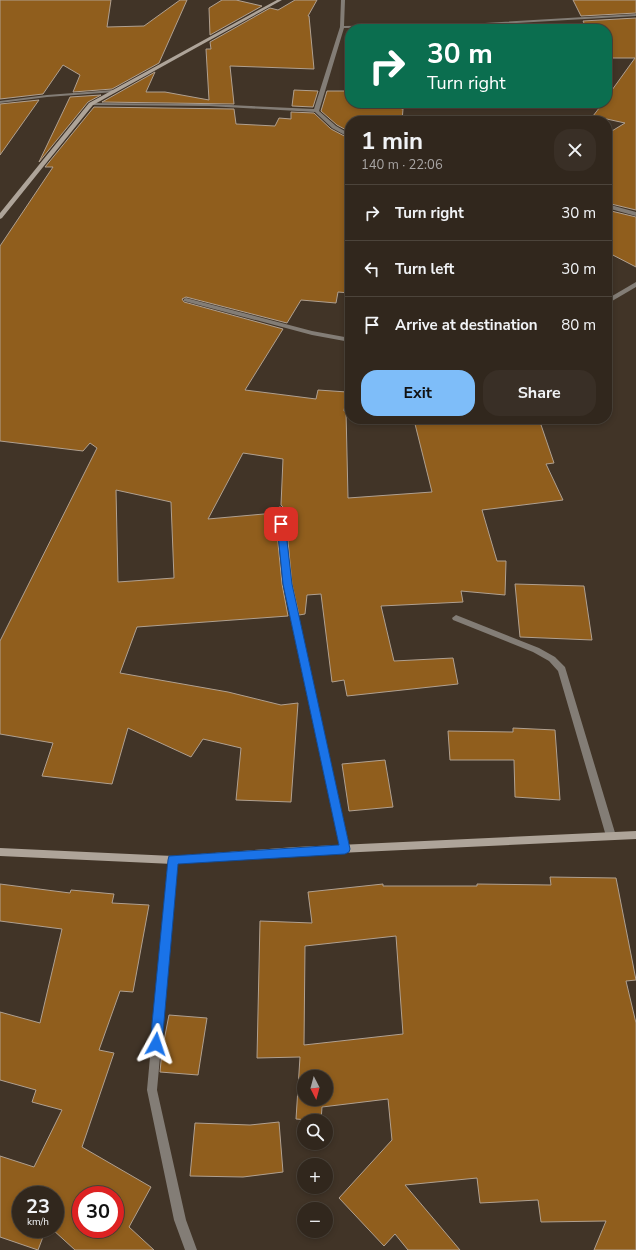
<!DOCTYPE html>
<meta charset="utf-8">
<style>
body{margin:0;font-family:"Nunito Sans",sans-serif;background:#392f26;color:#f1f3f6;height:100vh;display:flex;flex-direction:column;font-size:15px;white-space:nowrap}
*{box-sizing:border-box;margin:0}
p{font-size:13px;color:#a8a5a4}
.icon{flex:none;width:22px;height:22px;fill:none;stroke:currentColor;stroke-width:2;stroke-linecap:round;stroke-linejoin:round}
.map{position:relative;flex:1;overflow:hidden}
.drawer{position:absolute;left:345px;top:116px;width:267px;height:308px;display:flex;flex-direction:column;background:#31271d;border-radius:16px;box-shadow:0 2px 6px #0003,0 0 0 1px #4c443b}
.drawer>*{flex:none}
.hud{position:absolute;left:345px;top:24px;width:267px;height:84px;border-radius:16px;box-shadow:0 2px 6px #0003,0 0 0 1px #4c443b;background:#0b6e4f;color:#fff;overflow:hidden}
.needle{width:26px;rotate:174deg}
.tools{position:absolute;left:297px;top:1070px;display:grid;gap:8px}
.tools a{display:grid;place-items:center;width:36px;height:36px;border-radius:50%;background:#31271d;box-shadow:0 2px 6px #0003,0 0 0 1px #4c443b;font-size:20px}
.speed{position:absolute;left:12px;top:1186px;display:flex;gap:8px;font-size:20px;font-weight:700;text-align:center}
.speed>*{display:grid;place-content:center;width:52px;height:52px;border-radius:50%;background:#31271d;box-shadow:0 2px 6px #0003,0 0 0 1px #4c443b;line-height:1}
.speed small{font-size:10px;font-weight:400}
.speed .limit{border:6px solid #d22;background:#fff;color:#111}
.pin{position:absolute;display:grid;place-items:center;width:34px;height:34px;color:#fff;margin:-17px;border-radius:8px;box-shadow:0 2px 6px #0006}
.me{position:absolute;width:44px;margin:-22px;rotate:5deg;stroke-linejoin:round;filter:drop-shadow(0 0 3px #0008)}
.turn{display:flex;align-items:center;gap:14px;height:84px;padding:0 16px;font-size:18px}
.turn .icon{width:52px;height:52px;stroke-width:2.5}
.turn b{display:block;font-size:28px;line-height:34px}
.round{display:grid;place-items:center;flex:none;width:42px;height:42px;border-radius:16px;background:#392f26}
.headline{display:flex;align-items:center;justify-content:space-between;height:68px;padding:0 16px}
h1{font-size:24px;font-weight:700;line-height:30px}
.button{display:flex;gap:8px;margin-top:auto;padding:8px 16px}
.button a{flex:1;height:46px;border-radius:16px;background:#7ebdf9;color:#111;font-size:16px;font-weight:700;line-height:46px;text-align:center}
.button a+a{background:#392f26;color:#f1f3f6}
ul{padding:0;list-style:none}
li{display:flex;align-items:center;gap:12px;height:56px;padding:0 16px;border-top:1px solid #4c443b}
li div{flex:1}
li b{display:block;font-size:15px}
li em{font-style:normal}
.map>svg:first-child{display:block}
.building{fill:#905e1d;stroke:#b0a090;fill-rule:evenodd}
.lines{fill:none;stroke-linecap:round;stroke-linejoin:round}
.street{fill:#837d76;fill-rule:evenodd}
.secondary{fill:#aea499;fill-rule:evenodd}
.route{fill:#1a73e8;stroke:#114b97}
</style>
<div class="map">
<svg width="636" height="1250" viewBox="0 0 636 1250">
<rect width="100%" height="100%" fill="#413427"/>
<!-- building -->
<g class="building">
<path d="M0 0H111L107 27 144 26 180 0H187L159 63 112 89 73 92 80 75 63 65 43 94 0 99Z"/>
<path d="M222 0H236L262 6 210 35 209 8Z"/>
<path d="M295 0H317L308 16H309L314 69 230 66 234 104 102 102 155 72 146 92H165L209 100 206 49H211L210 42 270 8 278 10Z"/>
<path d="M573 0H636V13L581 16Z"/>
<path d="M636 18V210L607 203V134L625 123 593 116 603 103H607V97L635 58H607V29H587L583 21Z"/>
<path d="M294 90 318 91 313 107 292 106Z"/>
<path d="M327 91H349L348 98H350V103H374L403 109 402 121H350V132L337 125 321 111Z"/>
<path d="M101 95 88 102 39 162 70 97Z"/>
<path d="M39 100 0 155V104Z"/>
<path d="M94 107 234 109 236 124 275 126 279 118 291 119V112L314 113 331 129 350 139V293L338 292 336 303 301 300 287 323 186 297 182 299 184 302 283 329 245 390 316 399 318 390 347 392 344 411H346L348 498 432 492 414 420 539 419 554 463 546 464 563 500 482 510 497 561H506L505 595 461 591 463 602 381 606 394 661 453 658 458 684 347 696 344 680 332 682 321 594 307 595 305 614 299 615 292 584 285 509 281 505 283 459 243 453 208 519 275 513 282 584 288 616 137 627 120 673 228 692 281 705 298 703 291 802 236 800 241 748 203 739 191 757 128 728 112 784 42 776 53 743 0 734V641L97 448 90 443 83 451 0 441V246L53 167H45ZM116 490 171 502 174 578 118 582Z"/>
<path d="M607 210 636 217V267L607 252Z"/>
<path d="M515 584 584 586 592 640 520 637Z"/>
<path d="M513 728 555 730 560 800 515 797 514 760H450L448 731 513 732Z"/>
<path d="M385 760 393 807 349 811 342 764Z"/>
<path d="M550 877 616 878 636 980 626 981 636 1023V1250H594L606 1221 541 1222 538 1200 480 1203 477 1178 405 1185 460 1250H408L395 1234 384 1246 339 1198 392 1140 388 1099 322 1107 321 1121 296 1119 300 1057 257 1058 260 921 312 923 308 892 383 884V886H477V884L551 885ZM396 936 403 1034 304 1045 305 946ZM304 1077H326V1099H304Z"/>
<path d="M0 884 70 893 71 890 114 894 112 903 149 905 133 992 120 991 99 1050 114 1053 82 1147 151 1187 129 1227 154 1250H75L52 1229H55V1195H21V1229H46L38 1250 0 1237V1156L34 1167 62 1110 32 1102 36 1090 0 1080V1012L40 1023 62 929 0 921ZM81 1195H115V1229H81Z"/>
<path d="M169 1015 207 1018 198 1075 160 1072 162 1051Z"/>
<path d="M279 1122 283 1172 243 1177 190 1176 195 1123 250 1125Z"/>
</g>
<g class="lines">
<!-- street -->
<g class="street">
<path d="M341 0H345L344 26 468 24 636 14V16L468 26 344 28 319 111 336 126 350 134V138L332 128 315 112 209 106 91 105 89 104 91 103 209 104 314 109 340 27Z"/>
<path d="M113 90H115V92L47 97 0 103V101L47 95Z"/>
<path d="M607 204 636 212V216L607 208Z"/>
<path d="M636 282V287L607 304V299Z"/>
<path d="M186 298 312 331 350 338V342L312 335 184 301V299Z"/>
<path d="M280 506 284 509 291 584 350 849 348 852 345 853 342 852 340 849 283 584 276 509Z"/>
<path d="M456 615 539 648 555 657 565 667 616 836 614 839 611 840 608 839 606 836 558 671 549 661 533 652 453 620 452 618Z"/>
<path d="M173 856 176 857 178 860 157 1090 186 1220 197 1250H185L174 1220 147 1090 168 860 170 857Z"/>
</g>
<!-- secondary -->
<g class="secondary">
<path d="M277 0H282L93 105 2 218 0 219V213L89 103Z"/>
<path d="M636 831V839L296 855 173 864 0 856V848L173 856 296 847Z"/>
</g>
</g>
<!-- route -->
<path class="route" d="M281 521 285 524 292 584 350 849 349 852 345 854 178 864 162 1044 160 1048 156 1050 152 1048 150 1044 168 860 169 856 339 845 283 584 277 524Z"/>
</svg>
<div class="tools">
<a><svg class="needle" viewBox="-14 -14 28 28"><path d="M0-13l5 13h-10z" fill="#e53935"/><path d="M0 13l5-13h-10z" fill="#a8a5a4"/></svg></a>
<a><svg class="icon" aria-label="search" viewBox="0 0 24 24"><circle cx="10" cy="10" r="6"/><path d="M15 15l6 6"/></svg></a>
<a>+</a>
<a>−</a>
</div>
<div class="speed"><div>23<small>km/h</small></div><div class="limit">30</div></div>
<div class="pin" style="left:281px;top:524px;background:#d93025"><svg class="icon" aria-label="arrive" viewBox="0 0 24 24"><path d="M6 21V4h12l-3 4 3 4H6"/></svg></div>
<svg class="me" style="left:156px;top:1044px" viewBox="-20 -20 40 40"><path d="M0-17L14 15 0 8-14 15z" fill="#1a73e8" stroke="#fff" stroke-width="4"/></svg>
<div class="hud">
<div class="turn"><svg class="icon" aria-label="right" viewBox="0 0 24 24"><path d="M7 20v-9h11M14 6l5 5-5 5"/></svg><div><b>30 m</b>Turn right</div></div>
</div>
<section class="drawer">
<div class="headline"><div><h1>1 min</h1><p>140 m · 22:06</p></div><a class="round"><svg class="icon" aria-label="close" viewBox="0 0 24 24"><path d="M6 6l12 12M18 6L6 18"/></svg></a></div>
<ul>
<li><svg class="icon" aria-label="right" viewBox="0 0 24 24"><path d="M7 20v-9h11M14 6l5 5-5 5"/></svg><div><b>Turn right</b></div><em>30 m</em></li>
<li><svg class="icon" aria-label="left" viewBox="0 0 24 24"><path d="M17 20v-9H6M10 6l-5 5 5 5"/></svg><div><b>Turn left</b></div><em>30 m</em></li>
<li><svg class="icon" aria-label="arrive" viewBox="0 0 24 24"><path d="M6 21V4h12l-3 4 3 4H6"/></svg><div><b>Arrive at destination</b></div><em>80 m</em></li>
</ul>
<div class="button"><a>Exit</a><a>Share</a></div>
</section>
</div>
